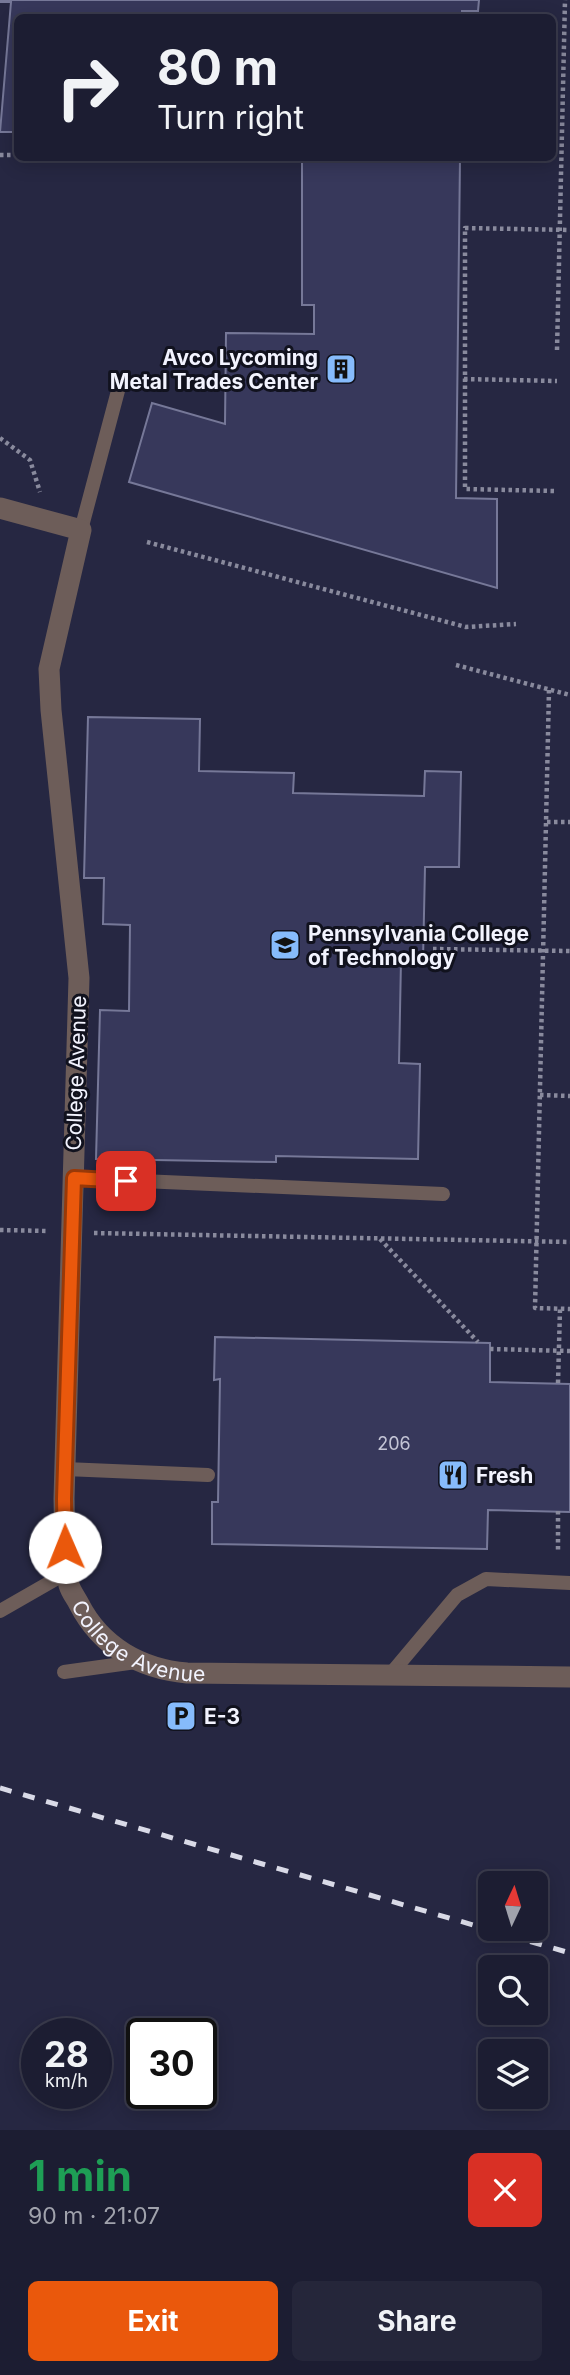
<!DOCTYPE html>
<meta charset="utf-8">
<style>
body{margin:0;font-family:Inter,sans-serif;background:#25263a;color:#f1f3f6;height:100vh;display:flex;flex-direction:column;font-size:26px;white-space:nowrap}
*{box-sizing:border-box;margin:0}
p{font-size:23px;color:#a0a2ac}
.icon{flex:none;width:38px;height:38px;fill:none;stroke:currentColor;stroke-width:2;stroke-linecap:round;stroke-linejoin:round}
.map{position:relative;height:2130px;overflow:hidden}
.sheet{display:flex;flex-direction:column;background:#1c1d32;flex:1}
.sheet>*{flex:none}
.guide{position:absolute;left:14px;top:14px;width:542px;height:147px;border-radius:10px;box-shadow:0 4px 18px #0003,0 0 0 2px #3a3b4d;background:#1c1d32;color:#f1f3f6;overflow:hidden}
.needle{width:46px;rotate:4deg}
.buttons{position:absolute;left:478px;top:1871px;display:grid;gap:14px}
.buttons a{display:grid;place-items:center;width:70px;height:70px;border-radius:10px;background:#1c1d32;box-shadow:0 4px 18px #0003,0 0 0 2px #3a3b4d;font-size:35px}
.speed{position:absolute;left:21px;top:2018px;display:flex;gap:14px;font-size:35px;font-weight:700;text-align:center}
.speed>*{display:grid;place-content:center;width:91px;height:91px;border-radius:50%;background:#1c1d32;box-shadow:0 4px 18px #0003,0 0 0 2px #3a3b4d;line-height:1}
.speed small{font-size:18px;font-weight:400}
.speed .limit{border:4px solid #111;border-radius:10px;background:#fff;color:#111}
.pin{position:absolute;display:grid;place-items:center;width:60px;height:60px;color:#fff;margin:-30px;border-radius:14px;box-shadow:0 4px 10px #0006}
.me{position:absolute;width:77px;margin:-38px;rotate:359deg;stroke-linejoin:round;filter:drop-shadow(0 0 5px #0008)}
.turn{display:flex;align-items:center;gap:24px;height:147px;padding:0 28px;font-size:32px}
.turn .icon{width:91px;height:91px;stroke-width:2.5}
.turn b{display:block;font-size:49px;line-height:60px}
.round{display:grid;place-items:center;flex:none;width:74px;height:74px;border-radius:10px;background:#25263a}
.head{display:flex;align-items:center;justify-content:space-between;height:119px;padding:0 28px}
h1{font-size:42px;font-weight:700;line-height:52px;color:#1e9e55}
.action{display:flex;gap:14px;margin-top:auto;padding:14px 28px}
.action a{flex:1;height:80px;border-radius:10px;background:#ea580c;color:#fff;font-size:28px;font-weight:700;line-height:80px;text-align:center}
.action a+a{background:#25263a;color:#f1f3f6}
.map>svg:first-child{display:block}
.building{fill:#37385b;stroke:#767898;stroke-width:2}
.lines{fill:none;stroke-linecap:round;stroke-linejoin:round}
.path{stroke:#898a9d;stroke-width:4.5;stroke-dasharray:3.5 3.5;stroke-linecap:butt}
.lane{stroke:#6d5d59;stroke-width:14}
.street{stroke:#6d5d59;stroke-width:21}
.rail{stroke:#d9dae7;stroke-width:5;stroke-dasharray:12 12;stroke-linecap:butt}
.route-casing{stroke:#983908;stroke-width:18}
.route{stroke:#ea580c;stroke-width:12}
.labels{text-anchor:middle;dominant-baseline:central;stroke-width:6;stroke-linejoin:round;paint-order:stroke}
.number-label{font-size:18px;fill:#c3c4d5}
.poi-label{font-size:21px;font-weight:bold;fill:#f2f3fe;stroke:#11121e;text-anchor:start}
.street-label{font-size:21px;fill:#f2f3fe;stroke:#11121e}
</style>
<div class="map">
<svg width="570" height="2130" viewBox="0 0 570 2130">
<rect width="100%" height="100%" fill="#262742"/>
<!-- building -->
<g class="building">
<path d="M0 0H479L478 11H462V18H18V132H0L11 2H0Z"/>
<path d="M244 158H460L456 498 497 499V588L129 482 152 403 225 424 226 333 314 334V305H302V159Z"/>
<path d="M88 717 200 719 199 771 294 773 293 793 424 796 425 771 461 772 459 867H425L423 961 401 960 399 1063 420 1064 418 1159 276 1156V1162L96 1159 100 1010 129 1011 130 925 103 924 104 878H84Z"/>
<path d="M215 1337 490 1343V1382L570 1384V1512L488 1510 487 1549 212 1544V1502H218L220 1379 214 1380Z"/>
</g>
<g class="lines">
<!-- path -->
<g class="path">
<path d="M0 155H13"/>
<path d="M557 350 565 0"/>
<path d="M464 379 557 381"/>
<path d="M0 438 30 460 40 492"/>
<path d="M554 491 465 489V228L570 230"/>
<path d="M147 542 466 627 516 624"/>
<path d="M456 665 570 695"/>
<path d="M549 690 535 1308 570 1309"/>
<path d="M547 822H570"/>
<path d="M433 949 570 951"/>
<path d="M540 1095 570 1096"/>
<path d="M0 1230 48 1231"/>
<path d="M94 1233 570 1242"/>
<path d="M380 1239 478 1342"/>
<path d="M490 1349 570 1351"/>
<path d="M558 1383 560 1309"/>
<path d="M558 1511V1552"/>
</g>
<!-- lane -->
<g class="lane">
<path d="M81 530 119 387"/>
<path d="M73 1178 443 1194"/>
<path d="M65 1469 208 1475"/>
<path d="M0 1611 68 1572"/>
<path d="M64 1672 136 1662"/>
<path d="M389 1676 457 1595 486 1579 570 1583"/>
</g>
<!-- street -->
<path class="street" id="s1" d="M0 508 81 530 49 669 51 710 79 978 64 1499C65 1526 62 1558 69 1585 71 1592 76 1598 79 1604 101 1647 141 1669 187 1673L570 1677"/>
<!-- rail -->
<path class="rail" d="M0 1788 570 1953"/>
</g>
<g class="lines">
<!-- route casing -->
<g class="route-casing">
<path id="route" d="M65 1547 64 1499 74 1178 126 1181"/>
</g>
<!-- route -->
<use href="#route" class="route"/>
</g>
<!-- icons -->
<defs>
<g id="building-square" transform="scale(1.575)"><rect x="-9" y="-9" width="18" height="18" rx="4" fill="#86bbfb" stroke="#11121e"/><path d="M-4-6H4V6H1V3H-1V6H-4ZM-2.5-4.3h1.7v1.8h-1.7ZM.8-4.3h1.7v1.8H.8ZM-2.5-1h1.7V.8h-1.7ZM.8-1h1.7V.8H.8Z" fill="#111"/></g>
<g id="university-square" transform="scale(1.575)"><rect x="-9" y="-9" width="18" height="18" rx="4" fill="#86bbfb" stroke="#11121e"/><path d="M0-5L7-2L0 1L-7-2ZM-4 1L0 2.5L4 1V4Q0 6-4 4Z" fill="#111"/></g>
<g id="restaurant-square" transform="scale(1.575)"><rect x="-9" y="-9" width="18" height="18" rx="4" fill="#86bbfb" stroke="#11121e"/><path d="M-5-6h1v4h1v-4h1v4h1v-4h1v5L-1.5 .5V6h-2V.5L-5-1ZM5-6V6H3V1.5H1.5Q1.5-4 5-6Z" fill="#111"/></g>
<g id="parking-square" transform="scale(1.575)"><rect x="-9" y="-9" width="18" height="18" rx="4" fill="#86bbfb" stroke="#11121e"/><path d="M-3.5-5.5H1a3.5 3.5 0 0 1 0 7H-1V5.5H-3.5ZM-1-3.4V-.6H.8a1.4 1.4 0 0 0 0-2.8Z" fill="#111"/></g>
</defs>
<g fill-rule="evenodd">
<use href="#building-square" x="341" y="369"/>
<use href="#university-square" x="285" y="945"/>
<use href="#restaurant-square" x="453" y="1475"/>
<use href="#parking-square" x="181" y="1716"/>
</g>
<g class="labels">
<!-- number labels -->
<g class="number-label">
<text x="394" y="1443">206</text>
</g>
<!-- poi labels -->
<g class="poi-label">
<text x="318" y="357" text-anchor="end">Avco Lycoming<tspan x="318" dy="24">Metal Trades Center</tspan></text>
<text x="308" y="933">Pennsylvania College<tspan x="308" dy="24">of Technology</tspan></text>
<text x="476" y="1475">Fresh</text>
<text x="204" y="1716">E-3</text>
</g>
<!-- street labels -->
<g class="street-label">
<text transform="translate(76 1073) rotate(-88)">College Avenue</text>
<text stroke="none"><textPath href="#s1" startOffset="1241">College Avenue</textPath></text>
</g>
</g>
</svg>
<div class="buttons">
<a><svg class="needle" viewBox="-14 -14 28 28"><path d="M0-13l5 13h-10z" fill="#e53935"/><path d="M0 13l5-13h-10z" fill="#a0a2ac"/></svg></a>
<a><svg class="icon" aria-label="search" viewBox="0 0 24 24"><circle cx="10" cy="10" r="6"/><path d="M15 15l6 6"/></svg></a>
<a><svg class="icon" aria-label="layers" viewBox="0 0 24 24"><path d="M12 4l9 5-9 5-9-5zM3 14l9 5 9-5"/></svg></a>
</div>
<div class="speed"><div>28<small>km/h</small></div><div class="limit">30</div></div>
<div class="pin" style="left:126px;top:1181px;background:#d93025"><svg class="icon" aria-label="arrive" viewBox="0 0 24 24"><path d="M6 21V4h12l-3 4 3 4H6"/></svg></div>
<svg class="me" style="left:65px;top:1547px" viewBox="-20 -20 40 40"><circle r="19" fill="#fff"/><path d="M0-13L10 11 0 6-10 11z" fill="#ea580c"/></svg>
<div class="guide">
<div class="turn"><svg class="icon" aria-label="right" viewBox="0 0 24 24"><path d="M7 20v-9h11M14 6l5 5-5 5"/></svg><div><b>80 m</b>Turn right</div></div>
</div>
</div>
<section class="sheet">
<div class="head"><div><h1>1 min</h1><p>90 m · 21:07</p></div><a class="round" style="background:#d93025;color:#fff"><svg class="icon" aria-label="close" viewBox="0 0 24 24"><path d="M6 6l12 12M18 6L6 18"/></svg></a></div>
<div class="action"><a>Exit</a><a>Share</a></div>
</section>
